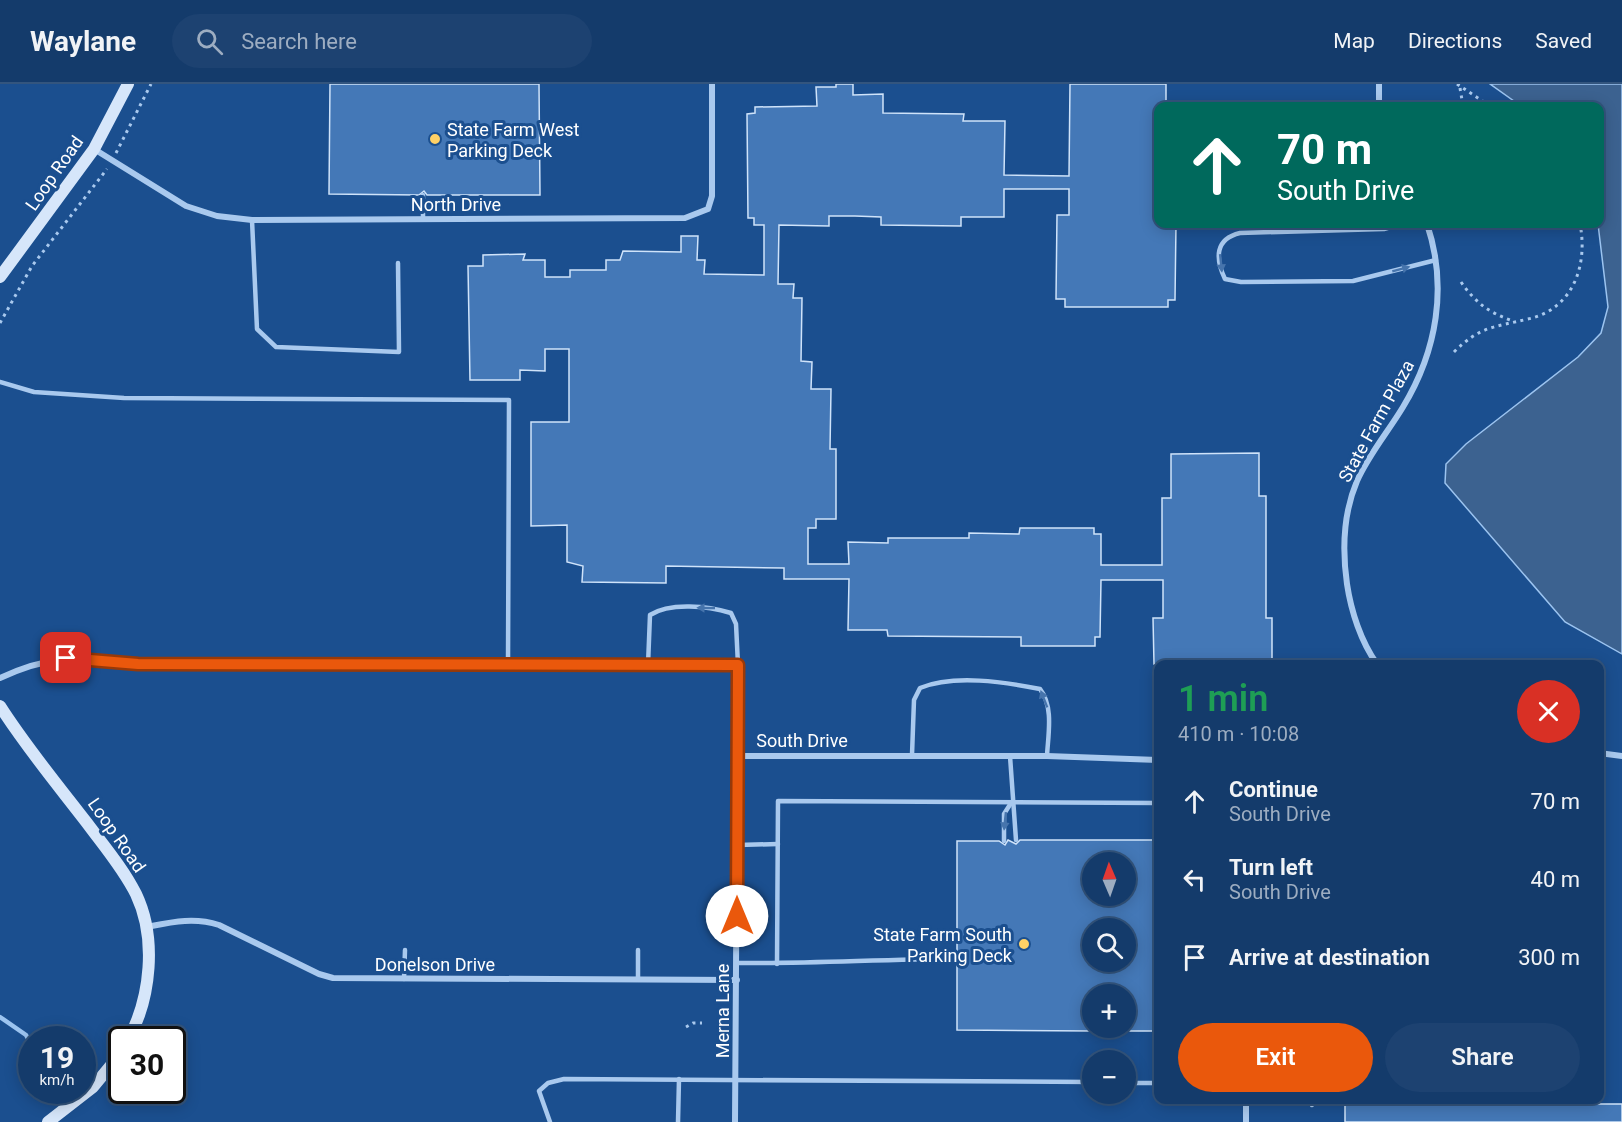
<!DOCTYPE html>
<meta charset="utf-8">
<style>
body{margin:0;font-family:Roboto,sans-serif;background:#1d4271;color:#f1f3f6;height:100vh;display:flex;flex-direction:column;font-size:22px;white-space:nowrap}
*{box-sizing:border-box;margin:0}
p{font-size:20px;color:#9dadc1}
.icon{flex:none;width:33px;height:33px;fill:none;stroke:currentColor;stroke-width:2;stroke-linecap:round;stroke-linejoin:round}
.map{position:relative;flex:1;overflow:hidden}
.sheet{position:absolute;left:1154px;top:576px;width:450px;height:444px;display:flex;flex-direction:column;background:#143b6b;border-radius:12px;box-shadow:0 3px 15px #0003,0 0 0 2px #33557e}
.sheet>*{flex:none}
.banner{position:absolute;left:1154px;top:18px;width:450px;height:126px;border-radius:12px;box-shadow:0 3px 15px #0003,0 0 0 2px #33557e;background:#00695c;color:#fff;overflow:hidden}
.needle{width:39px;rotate:358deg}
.buttons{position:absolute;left:1082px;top:768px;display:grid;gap:12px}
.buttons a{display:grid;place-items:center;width:54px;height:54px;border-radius:50%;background:#143b6b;box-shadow:0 3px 15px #0003,0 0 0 2px #33557e;font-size:30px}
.speed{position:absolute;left:18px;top:942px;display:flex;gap:12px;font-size:30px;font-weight:700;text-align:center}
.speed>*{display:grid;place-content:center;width:78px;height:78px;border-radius:50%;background:#143b6b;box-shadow:0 3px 15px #0003,0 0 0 2px #33557e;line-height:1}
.speed small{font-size:15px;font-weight:400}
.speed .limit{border:3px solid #111;border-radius:9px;background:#fff;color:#111}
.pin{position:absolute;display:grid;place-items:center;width:51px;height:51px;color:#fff;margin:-26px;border-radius:12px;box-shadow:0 3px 9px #0006}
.me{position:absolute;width:66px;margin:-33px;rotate:0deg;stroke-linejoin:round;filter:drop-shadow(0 0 4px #0008)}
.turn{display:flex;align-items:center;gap:21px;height:126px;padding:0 24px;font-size:27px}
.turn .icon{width:78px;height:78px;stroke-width:2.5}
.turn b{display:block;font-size:42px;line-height:51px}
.round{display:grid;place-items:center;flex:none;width:63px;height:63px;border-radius:32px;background:#1d4271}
.headline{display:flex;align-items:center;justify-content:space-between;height:102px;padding:0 24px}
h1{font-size:36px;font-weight:600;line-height:45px;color:#1e9e55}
.action{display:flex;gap:12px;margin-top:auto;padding:12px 24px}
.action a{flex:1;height:69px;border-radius:36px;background:#ea580c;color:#fff;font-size:24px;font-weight:600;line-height:69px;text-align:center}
.action a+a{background:#1d4271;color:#f1f3f6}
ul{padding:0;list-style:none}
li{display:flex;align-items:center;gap:18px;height:78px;padding:0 24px}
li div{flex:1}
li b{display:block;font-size:22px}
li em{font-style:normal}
header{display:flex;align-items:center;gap:36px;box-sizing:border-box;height:84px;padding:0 30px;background:#143b6b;border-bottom:2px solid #33557e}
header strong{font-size:28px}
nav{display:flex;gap:33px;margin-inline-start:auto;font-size:21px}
.search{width:420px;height:54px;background:#1d4271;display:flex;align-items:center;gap:15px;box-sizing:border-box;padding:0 21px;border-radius:33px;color:#9dadc1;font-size:22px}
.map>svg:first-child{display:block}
.water{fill:#3c6290;stroke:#9cc4f0;stroke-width:1.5}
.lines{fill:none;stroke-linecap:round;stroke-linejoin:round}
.stream{stroke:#9cc4f0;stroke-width:4.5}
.building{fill:#4478b7;stroke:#cfe3fa;stroke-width:1.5;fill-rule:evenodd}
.path{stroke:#a9c9ee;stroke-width:3;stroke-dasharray:3 4.5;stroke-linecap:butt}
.lane{stroke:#a9c9ee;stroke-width:4.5}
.street{stroke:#a9c9ee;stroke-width:6}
.secondary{stroke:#d6e6fa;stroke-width:12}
.oneway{fill:#4674ac}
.route-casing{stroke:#983908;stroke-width:15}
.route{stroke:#ea580c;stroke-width:10}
.poi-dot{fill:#ffd166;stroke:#1b4f8f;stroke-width:2}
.labels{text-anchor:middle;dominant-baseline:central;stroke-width:6;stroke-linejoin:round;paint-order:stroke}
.poi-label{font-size:18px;fill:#fff;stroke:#1b4f8f;text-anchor:start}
.street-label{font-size:18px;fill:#fff;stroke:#1b4f8f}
</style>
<header>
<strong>Waylane</strong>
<div class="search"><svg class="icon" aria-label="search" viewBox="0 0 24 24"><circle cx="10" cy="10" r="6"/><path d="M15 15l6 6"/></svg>Search here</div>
<nav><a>Map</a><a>Directions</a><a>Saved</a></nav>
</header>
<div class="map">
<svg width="1622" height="1038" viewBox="0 0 1622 1038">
<rect width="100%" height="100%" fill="#1b4f8f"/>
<!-- water -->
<path class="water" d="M1490 0H1622V570L1565 538 1445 399 1446 380 1466 360 1578 273 1601 249 1608 223 1598 140 1599 22H1521Z"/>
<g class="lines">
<!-- stream -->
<path class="stream" d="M0 933 26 951 32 962"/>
</g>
<!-- building -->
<g class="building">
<path d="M330 0H539L540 111H427L424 107 419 111 329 110Z"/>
<path d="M836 0H853V11L883 10V29L964 30 963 37H1005L1004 91 1069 92 1070 0H1166V22H1158V140H1176L1175 216H1168V223H1065V215H1056L1057 131H1069V105H1004V133H961V142L881 141V133L855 132H829V142L779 141 778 200H794L793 214H802L801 277 812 278 811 305H831L830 365H836V435H816V444H808V480H849L848 458 888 459V454H969V449L1019 450 1020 444H1094V450H1101V481H1162V414H1171V370L1259 369V412H1266V534H1272V580H1154L1153 534H1163V496H1101L1100 553H1095V562H1021V553L888 552 887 546H848L849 495H784V484L666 482V499L582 498 583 482 567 478V441L531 442V338H569V265H545V287L520 286V296H470L468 182H483V171L525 170 523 176H545V193H570V186H606V176H620L623 167 681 168V152H698L697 176H705L704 190 764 191V141H754V134H748L747 30 755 29V23L817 22 816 3H836Z"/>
<path d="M1008 756 1016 760 1020 756H1158V947H1125V910H1092V947L957 946V879L961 874 957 870V757H999L1005 761ZM1092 778H1125V812H1092ZM1092 844H1125V878H1092Z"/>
<path d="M1345 1016H1590V1020H1622V1038H1345Z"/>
</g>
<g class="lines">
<!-- path -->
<g class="path">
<path d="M1457 0 1490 22"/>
<path d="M1460 4 1463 22"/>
<path d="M116 69 151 0"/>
<path d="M1461 198C1475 218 1488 228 1510 236"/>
<path d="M0 239 32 182 107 85"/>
<path d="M1454 268C1480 242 1495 243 1528 235 1574 225 1588 180 1580 140"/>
<path d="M686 943 693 939H702"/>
</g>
<!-- lane -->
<g class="lane">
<path d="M423 111V135"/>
<path d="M252 136 257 245 276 263 399 268 398 179"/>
<path d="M1401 140 1384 145 1240 149C1215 155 1215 174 1225 195L1241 198 1353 197 1436 176"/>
<path d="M0 298 34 308 124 314 509 316 508 580"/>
<path d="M648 581 650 531C670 518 708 522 731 529L736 540 738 581"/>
<path d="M912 671 914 616 920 604C954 590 1004 598 1040 605 1054 623 1048 651 1047 672"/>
<path d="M1010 672 1016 756"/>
<path d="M1004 757V730L1011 719"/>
<path d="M738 761 778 760"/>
<path d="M737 879C811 880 883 875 957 875"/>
<path d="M777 880 778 717 1158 719"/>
<path d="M404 895 405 866"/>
<path d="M638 895V866"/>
<path d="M1125 999H1158"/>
<path d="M1311 1016 1312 1021"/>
<path d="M550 1038 539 1007 548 999 564 995 1092 998"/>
<path d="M678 1038 679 995"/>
</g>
<!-- street -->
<g class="street">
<path d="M1379 22V0"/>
<path d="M94 65 186 122 217 132 252 136 685 134 708 125 712 112V0"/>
<path d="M1377 580C1361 558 1351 527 1347 500 1342 465 1343 430 1357 397 1369 370 1388 348 1403 323 1437 267 1448 202 1427 140"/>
<path d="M0 594C55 568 80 575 138 580L738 581 735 1038"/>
<path d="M1599 669 1622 672"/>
<path d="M738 672H1047L1158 676"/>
<path d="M146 843C172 838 194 833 219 841L319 890 333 894 737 896"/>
<path d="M1246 1038V1016"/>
</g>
<!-- secondary -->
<g class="secondary">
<path d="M0 193 94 65 128 0"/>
<path d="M0 622C26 663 57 700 87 739 104 762 123 784 136 810 157 854 151 914 128 956"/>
<path d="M48 1038 93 1003 122 968"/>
</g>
</g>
<!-- one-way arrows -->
<defs><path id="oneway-solid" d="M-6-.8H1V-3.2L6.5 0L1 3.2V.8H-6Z" transform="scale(1.5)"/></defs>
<g class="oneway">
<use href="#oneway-solid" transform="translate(1221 179) rotate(84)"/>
<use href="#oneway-solid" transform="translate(1401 185) rotate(-15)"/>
<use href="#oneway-solid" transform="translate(706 524) rotate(-179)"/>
<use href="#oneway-solid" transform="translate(1044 615) rotate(-111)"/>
<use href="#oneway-solid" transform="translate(1005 737) rotate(96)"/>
</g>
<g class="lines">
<!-- route casing -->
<g class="route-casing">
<path id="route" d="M66 574 138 580 738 581 737 832"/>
</g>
<!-- route -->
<use href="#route" class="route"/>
</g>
<!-- markers -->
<g class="poi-dot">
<circle cx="435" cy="55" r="6"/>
<circle cx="1024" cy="860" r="6"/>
</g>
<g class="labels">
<!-- poi labels -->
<g class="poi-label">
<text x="447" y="45">State Farm West<tspan x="447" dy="21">Parking Deck</tspan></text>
<text x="1012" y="850" text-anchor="end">State Farm South<tspan x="1012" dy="21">Parking Deck</tspan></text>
</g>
<!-- street labels -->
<g class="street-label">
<text transform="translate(54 89) rotate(-55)">Loop Road</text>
<text x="456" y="120">North Drive</text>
<text transform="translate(1376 337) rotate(-61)">State Farm Plaza</text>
<text x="802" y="656">South Drive</text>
<text transform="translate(117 751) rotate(55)">Loop Road</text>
<text x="435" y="880">Donelson Drive</text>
<text transform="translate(722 927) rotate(-90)">Merna Lane</text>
</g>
</g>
</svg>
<div class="buttons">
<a><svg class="needle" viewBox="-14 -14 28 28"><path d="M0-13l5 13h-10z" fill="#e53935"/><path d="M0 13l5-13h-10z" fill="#9dadc1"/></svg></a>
<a><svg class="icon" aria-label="search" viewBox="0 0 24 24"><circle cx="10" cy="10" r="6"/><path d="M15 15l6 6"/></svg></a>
<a>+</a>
<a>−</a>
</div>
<div class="speed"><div>19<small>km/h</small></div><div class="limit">30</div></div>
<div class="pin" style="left:66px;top:574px;background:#d93025"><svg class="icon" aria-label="arrive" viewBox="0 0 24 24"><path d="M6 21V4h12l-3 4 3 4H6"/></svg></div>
<svg class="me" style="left:737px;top:832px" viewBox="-20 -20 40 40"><circle r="19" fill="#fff"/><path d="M0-13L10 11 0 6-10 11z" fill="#ea580c"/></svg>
<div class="banner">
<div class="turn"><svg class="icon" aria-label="ahead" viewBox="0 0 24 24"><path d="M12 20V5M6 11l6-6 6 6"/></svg><div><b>70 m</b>South Drive</div></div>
</div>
<section class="sheet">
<div class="headline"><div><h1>1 min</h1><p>410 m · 10:08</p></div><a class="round" style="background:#d93025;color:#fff"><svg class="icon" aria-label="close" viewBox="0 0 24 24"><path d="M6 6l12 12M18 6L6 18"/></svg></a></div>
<ul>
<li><svg class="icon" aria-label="ahead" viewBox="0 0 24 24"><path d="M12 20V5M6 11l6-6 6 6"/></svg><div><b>Continue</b><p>South Drive</p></div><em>70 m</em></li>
<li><svg class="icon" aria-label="left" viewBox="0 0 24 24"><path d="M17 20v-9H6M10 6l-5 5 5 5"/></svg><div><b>Turn left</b><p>South Drive</p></div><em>40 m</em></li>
<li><svg class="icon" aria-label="arrive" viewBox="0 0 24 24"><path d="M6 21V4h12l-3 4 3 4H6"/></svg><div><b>Arrive at destination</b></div><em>300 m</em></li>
</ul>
<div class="action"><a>Exit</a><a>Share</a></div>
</section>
</div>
